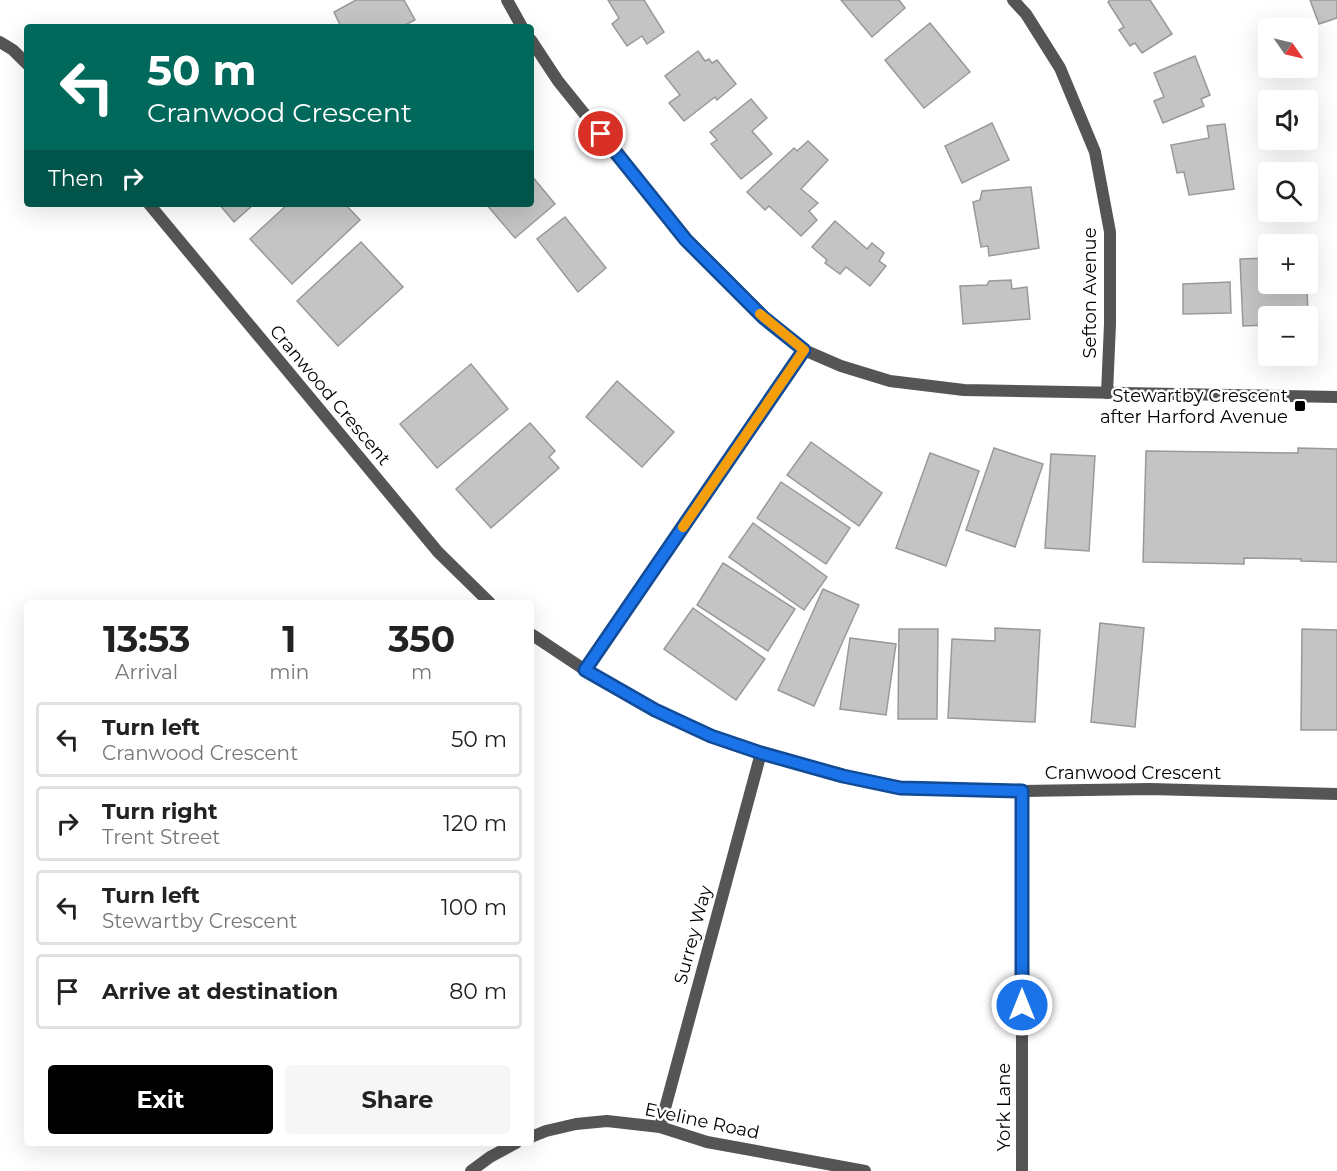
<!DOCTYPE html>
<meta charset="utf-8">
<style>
body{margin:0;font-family:Montserrat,sans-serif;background:#f6f6f6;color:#222;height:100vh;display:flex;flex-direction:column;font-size:22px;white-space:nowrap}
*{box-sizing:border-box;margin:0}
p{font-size:20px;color:#767676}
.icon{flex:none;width:33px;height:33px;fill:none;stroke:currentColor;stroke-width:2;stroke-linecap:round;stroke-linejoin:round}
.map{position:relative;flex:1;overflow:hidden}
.details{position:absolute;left:24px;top:600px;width:510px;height:546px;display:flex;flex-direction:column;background:#fff;border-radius:6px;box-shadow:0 6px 24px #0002}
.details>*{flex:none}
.guide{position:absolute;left:24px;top:24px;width:510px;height:183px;border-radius:6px;box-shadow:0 6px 24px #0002;background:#00695c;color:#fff;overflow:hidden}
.needle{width:39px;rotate:124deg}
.buttons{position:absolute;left:1258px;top:18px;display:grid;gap:12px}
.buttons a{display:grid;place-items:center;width:60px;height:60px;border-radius:6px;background:#fff;box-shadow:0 6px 24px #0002;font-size:30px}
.pin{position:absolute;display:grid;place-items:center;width:51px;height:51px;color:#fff;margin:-26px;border:3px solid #fff;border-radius:50%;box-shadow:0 2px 6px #0007}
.me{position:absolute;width:66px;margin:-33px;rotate:0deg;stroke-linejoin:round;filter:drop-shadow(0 0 4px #0008)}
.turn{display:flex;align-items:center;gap:21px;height:126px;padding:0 24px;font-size:27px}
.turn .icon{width:78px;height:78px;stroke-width:2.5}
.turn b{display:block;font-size:42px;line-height:51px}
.then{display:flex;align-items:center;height:57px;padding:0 24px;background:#0003;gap:12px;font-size:22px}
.eta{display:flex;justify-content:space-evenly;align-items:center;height:102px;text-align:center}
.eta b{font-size:36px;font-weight:700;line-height:42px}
.primary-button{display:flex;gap:12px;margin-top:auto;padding:12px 24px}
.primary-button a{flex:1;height:69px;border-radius:6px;background:#000;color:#fff;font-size:24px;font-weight:700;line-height:69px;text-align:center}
.primary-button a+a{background:#f6f6f6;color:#222}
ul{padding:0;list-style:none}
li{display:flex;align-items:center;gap:18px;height:75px;margin:0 12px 9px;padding:0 12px;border:3px solid #e0e0e0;border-radius:6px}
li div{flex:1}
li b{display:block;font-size:22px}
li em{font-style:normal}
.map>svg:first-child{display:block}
.building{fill:#c4c4c4;stroke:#999;stroke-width:1.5}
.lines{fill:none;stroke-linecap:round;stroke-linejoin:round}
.street{stroke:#555;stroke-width:12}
.route-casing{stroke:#114b97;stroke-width:15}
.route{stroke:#1a73e8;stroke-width:10}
.slow{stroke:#f59e0b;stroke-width:10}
.poi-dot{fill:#000;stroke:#fff;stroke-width:2}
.labels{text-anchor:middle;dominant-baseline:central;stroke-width:5;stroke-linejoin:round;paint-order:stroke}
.street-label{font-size:18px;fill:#000;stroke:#fff}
.poi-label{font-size:18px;fill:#000;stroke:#fff;text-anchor:end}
</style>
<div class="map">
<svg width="1337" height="1171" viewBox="0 0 1337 1171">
<rect width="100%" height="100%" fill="#fff"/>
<!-- building -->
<g class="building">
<path d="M356 0H404L415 20 401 27H341L334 12Z"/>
<path d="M608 0H644L664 32 647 44 642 36 627 46 612 24 619 18Z"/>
<path d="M841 0H899L905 8 872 37Z"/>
<path d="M1110 0H1150L1172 34 1142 53 1135 43 1130 46 1119 30 1124 27 1108 2Z"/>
<path d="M1310 0H1337V18L1319 24Z"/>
<path d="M930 23 970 72 924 108 885 60Z"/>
<path d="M698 51 705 61 709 59 712 63 717 60 736 84 717 100 715 97 684 121 669 103 680 95 665 76Z"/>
<path d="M1195 56 1210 95 1201 99 1204 106 1163 123 1154 101 1164 97 1154 73Z"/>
<path d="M751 99 767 118 752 131 772 154 741 179 711 144 717 140 710 132Z"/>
<path d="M992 123 1009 160 962 183 945 146Z"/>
<path d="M1225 124 1234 189 1189 195 1184 172 1177 173 1171 145 1209 138 1207 126Z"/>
<path d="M808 141 828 160 801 189 818 203 809 211 817 220 801 236 769 206 765 210 747 192 794 148 797 151Z"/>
<path d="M531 175 555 204 515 238 486 204H531Z"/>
<path d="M1031 187 1039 248 989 256 988 246 981 247 973 202 980 200 982 191Z"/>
<path d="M219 204H254L234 222Z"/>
<path d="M288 204H345L360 220 292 284 250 239Z"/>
<path d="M565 217 606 268 578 292 537 239Z"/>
<path d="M835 221 867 249 872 243 884 253 879 261 886 266 870 286 846 267 840 274 825 263 827 260 812 247Z"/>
<path d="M361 242 403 287 338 346 297 301Z"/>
<path d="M1269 258V284H1274L1275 290 1307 289 1308 316H1269V325L1243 326 1240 259Z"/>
<path d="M1011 280 1012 289 1027 287 1030 319 963 324 960 286 987 285 989 281Z"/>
<path d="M1230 282 1231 313 1183 314V284Z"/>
<path d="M471 364 508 409 437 468 400 424Z"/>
<path d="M617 381 674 432 642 467 586 417Z"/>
<path d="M530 423 555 451 549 457 559 468 491 528 456 489Z"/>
<path d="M811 442 882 493 859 526 787 475Z"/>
<path d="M994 448 1043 464 1015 547 966 530Z"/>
<path d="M1298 448 1337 449V562L1301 561V559L1244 558V564L1143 562 1146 451 1298 453Z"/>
<path d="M930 453 979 471 946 566 896 548Z"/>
<path d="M1051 454 1095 456 1089 551 1045 548Z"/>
<path d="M781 482 850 528 826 564 757 518Z"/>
<path d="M753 523 827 577 804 610 729 557Z"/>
<path d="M723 563 795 609 768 651 697 605Z"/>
<path d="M823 589 859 605 814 706 778 690Z"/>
<path d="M693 608 765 659 736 700 664 649Z"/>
<path d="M1100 623 1144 628 1135 727 1091 722Z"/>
<path d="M995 628 1040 630 1035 722 948 718 952 639 995 641Z"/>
<path d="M899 629H938L937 719H898Z"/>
<path d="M1302 629 1337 630V730H1301Z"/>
<path d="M850 638 896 644 886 715 840 709Z"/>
</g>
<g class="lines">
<!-- street -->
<g class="street">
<path d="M507 0 522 27"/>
<path d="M1013 0 1026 14 1060 68 1095 152 1110 232V324L1107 393"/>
<path d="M531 40 558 81 686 240 764 318 804 350 841 366 890 381 964 390 1337 397"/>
<path d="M0 42 13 50 27 64"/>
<path d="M149 204 438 552 490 603"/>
<path d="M531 634 585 670 655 710 711 736 761 753 843 776 900 787 1022 791 1150 789 1337 794"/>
<path d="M585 670 804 350"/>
<path d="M1022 791V1171"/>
<path d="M660 1127 761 753"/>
<path d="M531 1137 546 1131 576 1124 607 1121 660 1127 707 1142 865 1171"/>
<path d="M471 1171 490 1157 516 1143"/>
</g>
</g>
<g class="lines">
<!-- route casing -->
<g class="route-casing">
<path id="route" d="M601 134 686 240 764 318 804 350 585 670 655 710 711 736 761 753 843 776 900 788 1022 791V1005"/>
</g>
<!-- route -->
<use href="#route" class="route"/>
<!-- slow -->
<path class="slow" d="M683 527 804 350 760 314"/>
</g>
<!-- markers -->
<rect class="poi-dot" x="1294" y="400" width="12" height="12" rx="3"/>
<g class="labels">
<!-- street labels -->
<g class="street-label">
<text transform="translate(1090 293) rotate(-90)">Sefton Avenue</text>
<text transform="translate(330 395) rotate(50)">Cranwood Crescent</text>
<text x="1133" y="773">Cranwood Crescent</text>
<text transform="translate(693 935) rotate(-75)">Surrey Way</text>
<text transform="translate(1004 1107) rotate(-90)">York Lane</text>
<text transform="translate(702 1121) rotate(12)">Eveline Road</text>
</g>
<!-- poi labels -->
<g class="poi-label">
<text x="1288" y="396">Stewartby Crescent<tspan x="1288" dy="21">after Harford Avenue</tspan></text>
</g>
</g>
</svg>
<div class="buttons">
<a><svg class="needle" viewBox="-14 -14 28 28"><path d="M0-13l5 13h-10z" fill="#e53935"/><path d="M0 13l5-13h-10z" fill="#767676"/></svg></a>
<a><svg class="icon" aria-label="sound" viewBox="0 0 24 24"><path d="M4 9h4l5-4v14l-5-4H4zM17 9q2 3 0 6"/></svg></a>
<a><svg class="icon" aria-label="search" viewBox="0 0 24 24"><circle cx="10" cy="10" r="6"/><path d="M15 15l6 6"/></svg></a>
<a>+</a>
<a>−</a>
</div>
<div class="pin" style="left:601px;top:134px;background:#d93025"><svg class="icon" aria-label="arrive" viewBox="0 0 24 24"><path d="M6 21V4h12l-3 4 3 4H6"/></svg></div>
<svg class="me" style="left:1022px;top:1005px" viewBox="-20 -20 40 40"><circle r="17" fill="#1a73e8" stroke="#fff" stroke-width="3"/><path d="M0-11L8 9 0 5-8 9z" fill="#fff"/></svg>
<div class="guide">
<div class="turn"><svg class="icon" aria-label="left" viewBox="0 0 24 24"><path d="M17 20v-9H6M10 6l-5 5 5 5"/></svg><div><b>50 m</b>Cranwood Crescent</div></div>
<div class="then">Then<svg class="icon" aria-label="right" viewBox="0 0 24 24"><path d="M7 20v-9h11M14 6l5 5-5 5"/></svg></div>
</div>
<section class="details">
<div class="eta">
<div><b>13:53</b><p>Arrival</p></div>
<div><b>1</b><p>min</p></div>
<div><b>350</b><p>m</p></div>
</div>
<ul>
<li><svg class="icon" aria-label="left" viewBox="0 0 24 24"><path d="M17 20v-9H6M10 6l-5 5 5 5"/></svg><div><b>Turn left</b><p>Cranwood Crescent</p></div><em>50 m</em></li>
<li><svg class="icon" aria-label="right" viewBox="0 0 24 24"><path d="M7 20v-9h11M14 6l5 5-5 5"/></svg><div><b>Turn right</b><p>Trent Street</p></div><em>120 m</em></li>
<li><svg class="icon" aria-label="left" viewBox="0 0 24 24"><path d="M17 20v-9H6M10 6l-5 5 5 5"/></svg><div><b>Turn left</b><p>Stewartby Crescent</p></div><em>100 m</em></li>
<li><svg class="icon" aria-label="arrive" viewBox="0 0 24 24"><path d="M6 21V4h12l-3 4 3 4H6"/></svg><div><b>Arrive at destination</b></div><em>80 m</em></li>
</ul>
<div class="primary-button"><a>Exit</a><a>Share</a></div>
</section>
</div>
